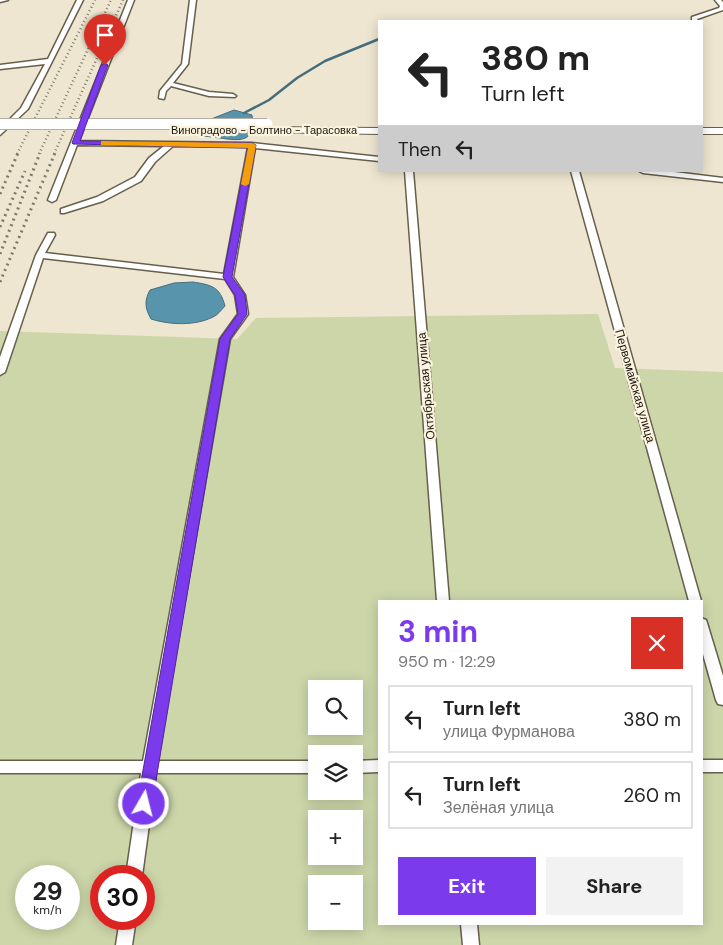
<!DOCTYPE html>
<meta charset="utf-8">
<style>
body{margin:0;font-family:"DM Sans",sans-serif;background:#f2f2f2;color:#222;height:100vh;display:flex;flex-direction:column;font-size:19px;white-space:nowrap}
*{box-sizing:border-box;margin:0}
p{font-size:16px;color:#767676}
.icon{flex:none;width:28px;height:28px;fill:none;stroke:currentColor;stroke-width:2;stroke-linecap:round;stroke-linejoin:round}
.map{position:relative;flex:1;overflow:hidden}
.details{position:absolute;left:378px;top:600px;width:325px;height:325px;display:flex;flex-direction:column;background:#fff;border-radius:0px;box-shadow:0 2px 12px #0003}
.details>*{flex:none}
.top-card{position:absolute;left:378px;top:20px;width:325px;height:152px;border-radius:0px;box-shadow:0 2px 12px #0003;background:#fff;color:#222;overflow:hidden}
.tools{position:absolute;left:308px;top:680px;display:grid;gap:10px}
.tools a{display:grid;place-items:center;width:55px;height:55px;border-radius:0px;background:#fff;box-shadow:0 2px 12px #0003;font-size:25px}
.speed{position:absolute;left:15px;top:865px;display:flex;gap:10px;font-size:25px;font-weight:700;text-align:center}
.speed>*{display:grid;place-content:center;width:65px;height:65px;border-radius:50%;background:#fff;box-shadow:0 2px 12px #0003;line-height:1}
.speed small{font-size:12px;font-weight:400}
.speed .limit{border:8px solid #d22;background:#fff;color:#111}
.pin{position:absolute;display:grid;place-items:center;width:42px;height:42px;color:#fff;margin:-51px -21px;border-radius:50% 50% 50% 0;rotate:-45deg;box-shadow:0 0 5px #0007}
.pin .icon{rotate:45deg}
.me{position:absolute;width:55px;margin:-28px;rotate:8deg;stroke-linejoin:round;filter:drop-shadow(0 0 4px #0008)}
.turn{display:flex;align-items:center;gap:18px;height:105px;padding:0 20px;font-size:22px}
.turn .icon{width:65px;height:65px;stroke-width:2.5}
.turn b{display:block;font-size:35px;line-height:42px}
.then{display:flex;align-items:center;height:48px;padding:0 20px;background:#0003;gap:10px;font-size:19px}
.round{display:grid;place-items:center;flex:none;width:52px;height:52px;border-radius:0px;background:#f2f2f2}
.overview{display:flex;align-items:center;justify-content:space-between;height:85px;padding:0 20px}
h1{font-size:30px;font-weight:700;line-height:38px;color:#7c3aed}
.primary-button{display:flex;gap:10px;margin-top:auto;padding:10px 20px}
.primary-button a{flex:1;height:58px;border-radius:0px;background:#7c3aed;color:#fff;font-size:20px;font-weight:700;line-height:58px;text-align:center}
.primary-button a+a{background:#f2f2f2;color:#222}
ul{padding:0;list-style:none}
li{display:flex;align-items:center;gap:15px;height:68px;margin:0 10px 8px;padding:0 10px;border:2px solid #e0e0e0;border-radius:0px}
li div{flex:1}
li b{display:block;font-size:19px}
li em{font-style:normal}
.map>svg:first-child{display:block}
.green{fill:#ccd6a9;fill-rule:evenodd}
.water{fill:#5894ac;stroke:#456e7d}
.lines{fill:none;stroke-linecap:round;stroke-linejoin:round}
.stream{stroke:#456e7d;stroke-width:2.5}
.street-casing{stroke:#665f4c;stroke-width:3}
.primary-casing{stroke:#665f4c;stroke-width:2}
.street{fill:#fff;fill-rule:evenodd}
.primary{fill:#fff;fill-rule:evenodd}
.rail-far1{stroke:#7f7a6b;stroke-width:2.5;stroke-dasharray:1 3;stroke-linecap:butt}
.rail{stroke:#7f7a6b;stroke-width:3;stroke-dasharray:2 4;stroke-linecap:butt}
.primary-bridge-casing{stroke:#665f4c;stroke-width:12;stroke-linecap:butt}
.primary-bridge{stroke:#fff;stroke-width:11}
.route{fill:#7c3aed;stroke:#51269a}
.slow{fill:#f59e0b}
.labels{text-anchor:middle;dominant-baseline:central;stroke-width:4.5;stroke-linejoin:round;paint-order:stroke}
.far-street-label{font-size:11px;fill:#18150e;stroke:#fcf3de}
.street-label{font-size:12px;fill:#18150e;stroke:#fcf3de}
</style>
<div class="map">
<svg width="723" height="945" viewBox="0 0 723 945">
<rect width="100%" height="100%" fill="#eee6d0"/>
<!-- green -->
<path class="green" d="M598 314 615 368 723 372V945H0V331L237 339 256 318ZM379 601H701V924H379ZM316 689H354V726H316ZM316 754H354V791H316ZM316 819H354V856H316ZM26 876H69V919H26ZM101 876H144V919H101ZM316 884H354V921H316Z"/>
<!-- water -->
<g class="water">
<path d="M234 110 252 115C256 143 240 141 220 138 211 137 201 136 193 133L206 121Z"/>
<path d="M193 282C212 285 220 287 225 306 221 310 218 315 213 317 195 326 170 325 151 319 145 308 144 301 150 290L174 283Z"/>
</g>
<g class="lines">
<!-- stream -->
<path class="stream" d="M244 113 269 100 297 78 325 61 379 39"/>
<!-- street casing -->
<g class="street-casing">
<g id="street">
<path d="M0 0H8L0 2Z"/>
<path d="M77 0H83L28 109 0 135V129L21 108 45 64 0 69V65L48 59Z"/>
<path d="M128 0H134L79 141 252 143 379 157V161L255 148 233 277 245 295 248 314 230 339 157 761H316V773H156L142 876H126L141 773H0V761H143L220 339 238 314 235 295 225 279 43 258 5 372 0 375V357L36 255 48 233H54L55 235 45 253 224 274 248 147 173 146 155 162 141 181 103 201 64 213H61V209L97 197 135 177 149 158 164 146 77 145 56 200 52 202 48 200Z"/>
<path d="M190 0H196L188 64 173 83 209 92 233 94 236 96 235 97 209 96 171 86 166 91 164 99 159 98 160 91 182 64Z"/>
<path d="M715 0H721L723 2V10L697 19 698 21H692V17L719 8 720 6Z"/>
<path d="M405 171H413L449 601H437Z"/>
<path d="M571 171H579L701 601H689Z"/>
<path d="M639 171H666L723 178V182L643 173Z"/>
<path d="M701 618 706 620 707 623 723 676V705L718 704 716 700 701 647Z"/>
<path d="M379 760V772L354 773V761Z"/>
<rect x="701" y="760" width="22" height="12"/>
<path d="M120 919H136L132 945H116Z"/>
<path d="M461 924H477L479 945H463Z"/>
</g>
</g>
<!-- primary casing -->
<g class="primary-casing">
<g id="primary">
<path d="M266 127 379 128V134L262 132 260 130Z"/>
<rect x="701" y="128" width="22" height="6"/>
</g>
</g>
<!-- street -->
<use href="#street" class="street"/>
<!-- primary -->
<use href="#primary" class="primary"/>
<!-- rail-far1 -->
<g class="rail-far1">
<path d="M17 154 95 0"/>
<path d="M39 154 111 0"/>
<path d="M54 154 123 0"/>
</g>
<!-- rail -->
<g class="rail">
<path d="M0 194 18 153"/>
<path d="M0 227 25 171"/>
<path d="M0 254 40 153"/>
<path d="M0 282 55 153"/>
</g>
<!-- primary-bridge casing -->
<g class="primary-bridge-casing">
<path id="primary-bridge" d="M0 124H267"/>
</g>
<!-- primary-bridge -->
<use href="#primary-bridge" class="primary-bridge"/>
</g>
<!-- route -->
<path class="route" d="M105 63 108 65 80 141 252 143 256 145 232 277 245 295 247 314 230 339 152 804 150 809 144 810 139 809 137 804 220 339 238 314 235 295 223 277 248 148 73 144 72 143 101 65Z"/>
<!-- slow -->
<path class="slow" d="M101 141 252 143 256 145 249 184 245 186 241 184 248 148 104 145H101Z"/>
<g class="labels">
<!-- far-street labels -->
<g class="far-street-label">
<text x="264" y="130">Виноградово - Болтино - Тарасовка</text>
</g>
<!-- street labels -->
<g class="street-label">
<text transform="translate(426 386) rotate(-95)">Октябрьская улица</text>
<text transform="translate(635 386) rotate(74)">Первомайская улица</text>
</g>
</g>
</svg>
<div class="tools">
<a><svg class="icon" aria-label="search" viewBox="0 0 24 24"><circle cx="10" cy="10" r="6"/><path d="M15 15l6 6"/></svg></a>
<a><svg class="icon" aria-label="layers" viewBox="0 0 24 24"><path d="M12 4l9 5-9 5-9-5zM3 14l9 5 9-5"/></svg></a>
<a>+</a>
<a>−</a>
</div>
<div class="speed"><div>29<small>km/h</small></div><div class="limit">30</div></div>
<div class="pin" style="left:105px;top:65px;background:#d93025"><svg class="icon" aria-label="arrive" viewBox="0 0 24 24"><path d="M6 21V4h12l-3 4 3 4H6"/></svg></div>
<svg class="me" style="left:144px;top:804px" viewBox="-20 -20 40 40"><circle r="17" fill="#7c3aed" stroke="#fff" stroke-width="3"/><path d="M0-11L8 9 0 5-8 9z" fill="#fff"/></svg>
<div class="top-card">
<div class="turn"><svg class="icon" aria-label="left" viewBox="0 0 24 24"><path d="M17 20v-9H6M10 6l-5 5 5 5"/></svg><div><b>380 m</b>Turn left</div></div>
<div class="then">Then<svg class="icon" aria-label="left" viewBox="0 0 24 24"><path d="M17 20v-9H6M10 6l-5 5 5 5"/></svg></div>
</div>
<section class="details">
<div class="overview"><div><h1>3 min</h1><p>950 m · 12:29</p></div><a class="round" style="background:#d93025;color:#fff"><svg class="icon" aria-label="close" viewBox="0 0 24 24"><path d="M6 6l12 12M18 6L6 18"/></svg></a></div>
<ul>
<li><svg class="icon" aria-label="left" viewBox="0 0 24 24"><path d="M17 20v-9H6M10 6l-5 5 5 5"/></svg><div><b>Turn left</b><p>улица Фурманова</p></div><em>380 m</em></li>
<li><svg class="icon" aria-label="left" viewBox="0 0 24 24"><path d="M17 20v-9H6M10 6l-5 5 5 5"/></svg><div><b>Turn left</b><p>Зелёная улица</p></div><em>260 m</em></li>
</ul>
<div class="primary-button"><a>Exit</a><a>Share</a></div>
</section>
</div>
